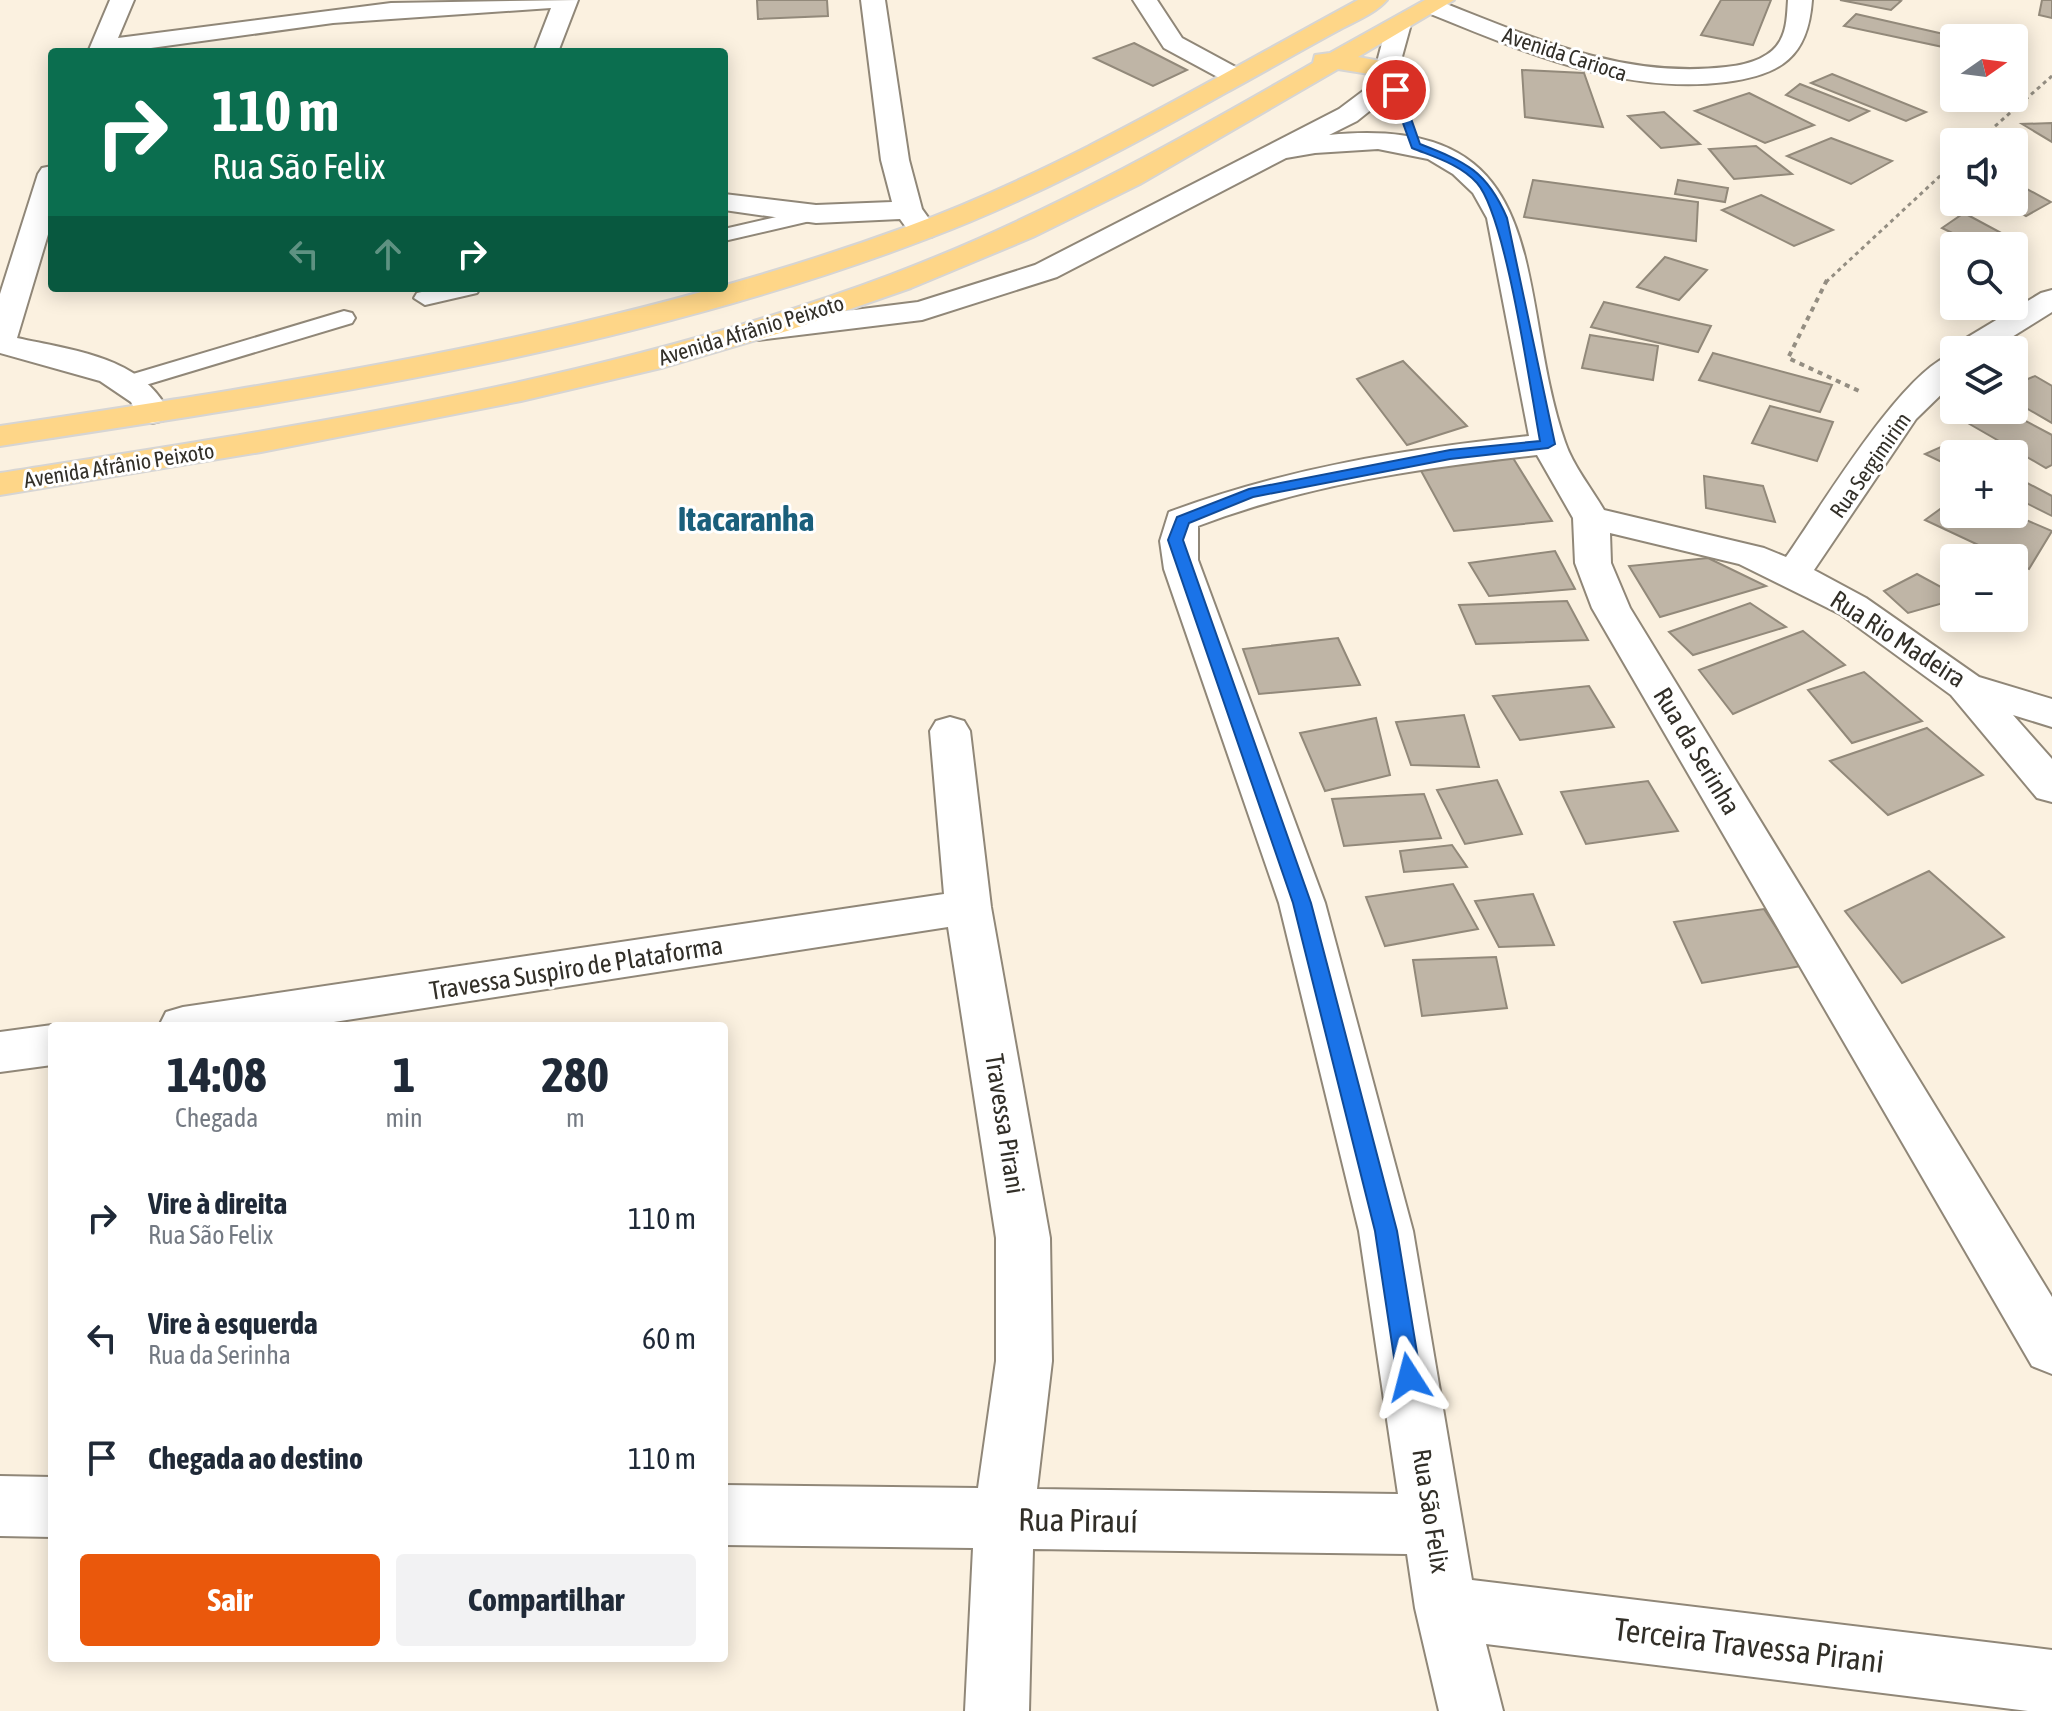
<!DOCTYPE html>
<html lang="pt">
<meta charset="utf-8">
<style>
body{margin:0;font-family:"Asap Condensed",sans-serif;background:#f2f2f3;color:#1f2937;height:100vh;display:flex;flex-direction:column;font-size:30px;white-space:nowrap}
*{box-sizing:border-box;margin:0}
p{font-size:26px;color:#747a83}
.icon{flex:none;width:44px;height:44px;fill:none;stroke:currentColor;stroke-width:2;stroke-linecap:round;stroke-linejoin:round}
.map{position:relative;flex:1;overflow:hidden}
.details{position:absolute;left:48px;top:1022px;width:680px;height:640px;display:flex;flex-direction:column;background:#fff;border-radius:8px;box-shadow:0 4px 20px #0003}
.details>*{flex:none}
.banner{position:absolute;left:48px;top:48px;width:680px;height:244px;border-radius:8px;box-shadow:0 4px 20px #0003;background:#0b6e4f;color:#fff;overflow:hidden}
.needle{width:52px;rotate:76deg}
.fabs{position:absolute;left:1940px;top:24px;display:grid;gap:16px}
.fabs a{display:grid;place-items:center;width:88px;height:88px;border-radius:8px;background:#fff;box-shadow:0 4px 20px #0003;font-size:40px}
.pin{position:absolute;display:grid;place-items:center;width:68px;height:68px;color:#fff;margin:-34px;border:4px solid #fff;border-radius:50%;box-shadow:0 2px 8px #0007}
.me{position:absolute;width:88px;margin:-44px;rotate:351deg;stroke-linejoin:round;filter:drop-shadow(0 0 6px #0008)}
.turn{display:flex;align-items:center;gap:28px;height:168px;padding:0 32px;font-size:36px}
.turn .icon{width:104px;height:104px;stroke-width:2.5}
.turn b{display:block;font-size:56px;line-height:68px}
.lanes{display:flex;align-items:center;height:76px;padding:0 32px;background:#0003;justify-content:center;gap:40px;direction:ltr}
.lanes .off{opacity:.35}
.eta{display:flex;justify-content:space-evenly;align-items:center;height:136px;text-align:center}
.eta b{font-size:48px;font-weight:700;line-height:56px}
.action{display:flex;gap:16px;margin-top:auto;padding:16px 32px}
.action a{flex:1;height:92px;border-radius:8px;background:#ea580c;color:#fff;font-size:32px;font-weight:700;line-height:92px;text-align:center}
.action a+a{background:#f2f2f3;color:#1f2937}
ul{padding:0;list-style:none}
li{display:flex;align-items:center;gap:24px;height:120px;padding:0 32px}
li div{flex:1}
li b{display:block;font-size:30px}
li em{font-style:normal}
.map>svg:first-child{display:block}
.building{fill:#bfb5a6;stroke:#92897a;stroke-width:2}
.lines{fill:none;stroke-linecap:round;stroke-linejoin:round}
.lane-casing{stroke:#908778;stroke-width:4}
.street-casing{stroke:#908778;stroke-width:4}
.primary-casing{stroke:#d6d5d4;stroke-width:4}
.path-far1{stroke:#948e82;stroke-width:3;stroke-dasharray:4 4;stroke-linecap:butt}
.path{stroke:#948e82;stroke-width:4;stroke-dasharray:5 5;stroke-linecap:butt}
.lane{fill:#fff;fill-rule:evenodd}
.street{fill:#fff;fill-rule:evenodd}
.primary{fill:#fed688;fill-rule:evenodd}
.route{fill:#1a73e8;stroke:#114b97;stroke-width:2}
.labels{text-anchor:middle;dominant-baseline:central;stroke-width:6;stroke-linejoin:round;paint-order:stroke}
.far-street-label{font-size:22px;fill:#322f28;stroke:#fff}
.street-label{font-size:26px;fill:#322f28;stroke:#fff}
.near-street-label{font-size:32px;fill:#322f28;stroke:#fff}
.district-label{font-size:34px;font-weight:bold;fill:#1a5f7b;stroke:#fff}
</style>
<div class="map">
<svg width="2052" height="1711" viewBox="0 0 2052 1711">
<rect width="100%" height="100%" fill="#fbf1e0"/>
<!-- building -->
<g class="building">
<path d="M757 0H827L828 16 758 19Z"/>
<path d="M1721 0H1771L1753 45 1701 35Z"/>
<path d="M1840 0H1898L1901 1 1891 10Z"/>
<path d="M2042 0H2052V18L2039 15Z"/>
<path d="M1856 14 1948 35 1943 47 1844 26Z"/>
<path d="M1134 43 1187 70 1153 86 1094 58Z"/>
<path d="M1522 70 1584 73 1603 127 1525 117Z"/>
<path d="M1832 74 1926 112 1906 121 1811 83Z"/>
<path d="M1800 84 1869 111 1849 121 1786 95Z"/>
<path d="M1749 93 1814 125 1765 143 1695 111Z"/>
<path d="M1664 112 1700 144 1661 148 1628 116Z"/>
<path d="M2052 123V142L2022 124Z"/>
<path d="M1831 138 1892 161 1851 184 1787 156Z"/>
<path d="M1756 146 1792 174 1734 179 1709 149Z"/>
<path d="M1533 180 1698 202 1696 241 1524 217Z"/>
<path d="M1678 180 1728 188 1725 202 1675 194Z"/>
<path d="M2014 182 2051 202 2026 216 2001 202H2014Z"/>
<path d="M1761 195 1833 230 1794 246 1722 210Z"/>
<path d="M1964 213 2020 243 1979 246 1942 228Z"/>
<path d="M1665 257 1707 270 1679 300 1637 287Z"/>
<path d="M1604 302 1711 326 1698 352 1591 327Z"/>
<path d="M1590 335 1658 346 1653 380 1582 368Z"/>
<path d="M1713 353 1832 385 1820 412 1699 380Z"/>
<path d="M1403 361 1467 426 1407 445 1357 379Z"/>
<path d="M2035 376 2052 386V423L2014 401V385Z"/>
<path d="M1770 406 1833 422 1817 461 1752 443Z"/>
<path d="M1995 410H2005L2052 435V465L2046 468 1966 422Z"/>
<path d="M1952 442 1974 454H1954V468L1925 454Z"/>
<path d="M1513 458 1552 521 1454 531 1419 467Z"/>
<path d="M1704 476 1763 486 1775 522 1706 508Z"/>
<path d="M2014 476 2052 496V516L2014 497Z"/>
<path d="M1954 499V514H2012L2052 531 2029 569 2014 562V558H2006L1925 520Z"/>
<path d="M1555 551 1575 589 1489 596 1469 563Z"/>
<path d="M1708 558 1766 586 1660 617 1629 566Z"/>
<path d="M1917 574 1954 594V600L1908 613 1884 591Z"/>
<path d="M1567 601 1588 640 1476 644 1459 605Z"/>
<path d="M1750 603 1786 627 1693 655 1669 632Z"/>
<path d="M1803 631 1845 665 1733 714 1699 670Z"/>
<path d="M1338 638 1360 685 1259 694 1243 649Z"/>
<path d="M1864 672 1922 721 1852 743 1808 690Z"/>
<path d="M1589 686 1614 727 1520 740 1493 696Z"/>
<path d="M1464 715 1479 767 1411 765 1396 722Z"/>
<path d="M1376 718 1390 775 1325 791 1300 733Z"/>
<path d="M1927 728 1983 775 1888 815 1830 761Z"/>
<path d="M1497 780 1522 834 1465 844 1437 790Z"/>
<path d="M1648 781 1678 831 1586 844 1561 792Z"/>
<path d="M1424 794 1441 838 1344 846 1332 799Z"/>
<path d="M1452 845 1467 867 1404 872 1400 851Z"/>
<path d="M1929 871 2004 937 1902 983 1845 911Z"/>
<path d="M1453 884 1478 929 1385 946 1366 897Z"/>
<path d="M1533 894 1554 945 1499 947 1475 901Z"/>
<path d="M1764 909 1801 966 1702 983 1674 922Z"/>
<path d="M1496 957 1507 1008 1422 1016 1413 960Z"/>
</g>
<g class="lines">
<!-- lane casing -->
<g class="lane-casing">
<g id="lane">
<path d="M816 208 826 214 823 218 724 241V229Z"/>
<path d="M440 288H480L477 293 425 305 414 298 417 293Z"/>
<path d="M344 311 352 313 355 318 352 323 139 387H123L119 382 123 377Z"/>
</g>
</g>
<!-- street casing -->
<g class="street-casing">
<g id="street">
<path d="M110 0H134L118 38 391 3 578 0 558 52H534L551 8 333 23 122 52H88Z"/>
<path d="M861 0H885L909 160 922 209 937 230 933 236C915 241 910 233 900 219L816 223 724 210V194L816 205 892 202 881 160Z"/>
<path d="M1133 0H1157L1182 38 1243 71 1247 76 1243 81H1225L1164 48Z"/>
<path d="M1427 0 1439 1C1533 38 1623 79 1726 67 1745 65 1770 59 1780 41 1787 29 1787 14 1788 0H1812C1808 57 1781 75 1726 82 1618 95 1521 50 1423 11L1419 6Z"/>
<path d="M1399 17 1411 24 1392 93 1357 121 1329 135C1561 112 1513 292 1565 442 1573 466 1592 489 1604 510L1764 548 1786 557C1818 512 1904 367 1954 354V382L1916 419 1814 570 1866 598 1979 677 2052 699V727L2013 715 2052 759V802L2037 798 1951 695 1840 614 1739 564 1610 533 1611 563 1630 608 2052 1297V1374L2032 1366 1592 608 1575 563 1573 518 1537 455C1421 468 1308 484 1198 526V560L1325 903 1413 1231 1472 1580 2052 1650V1711H2028L1486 1644 1503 1711H1439L1415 1608 1407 1554 1033 1549 1029 1711H965L973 1548 724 1545V1485L978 1488 996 1361V1238L948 927 308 1026H159L166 1012 183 1007 944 894 930 731 936 721 950 717 964 721 970 731 991 907 1050 1238 1052 1361 1037 1489 1398 1494 1359 1231 1279 903 1164 569 1160 541 1169 512C1286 468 1406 449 1529 436L1487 218 1473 193 1453 174 1428 159 1378 149 1315 153 1286 158 1057 277 922 320 758 340 747 338 742 331 747 324 758 322 918 302 1035 265 1339 109 1371 85 1387 24Z"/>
<path d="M52 166V221L17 338C71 350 144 357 169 413L164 420 152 423 140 420 131 402 100 381 0 353V294L38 174 42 168Z"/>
<path d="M2052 290V312L1991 350H1953L1958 343 2041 293Z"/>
<path d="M52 1025V1065L0 1072V1032Z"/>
<path d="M0 1476 52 1477V1537L0 1536Z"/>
</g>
</g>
<!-- primary casing -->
<g class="primary-casing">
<g id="primary">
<path d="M1358 0H1387C1375 14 1353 22 1337 31 1300 51 1264 72 1227 92 1131 146 1032 199 929 238 631 352 313 398 0 446V426C307 380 615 333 906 227 1064 169 1210 80 1358 0Z"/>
<path d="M1425 0H1454L1358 57 1397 64 1401 69 1397 74 1388 77 1338 69 1140 184 1033 237 911 288 787 331 661 368 521 401 261 452 0 495V473C300 426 605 382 890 275 1039 219 1176 142 1313 63L1315 55 1330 53Z"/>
</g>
</g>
<!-- path-far1 -->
<g class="path-far1">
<path d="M1977 142 2052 76"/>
<path d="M1826 282 1954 163"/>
</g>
<!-- path -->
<path class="path" d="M1827 280 1788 358 1859 391"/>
<!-- lane -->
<use href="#lane" class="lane"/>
<!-- street -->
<use href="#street" class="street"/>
<!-- primary -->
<use href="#primary" class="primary"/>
</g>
<!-- route -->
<path class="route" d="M1396 87 1401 90 1420 144C1466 162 1487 171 1507 218L1555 444 1548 448 1450 459 1253 497 1189 523 1183 540 1311 903 1397 1231 1421 1377 1417 1385 1409 1388 1401 1385 1397 1377 1375 1231 1293 903 1168 540 1177 517 1249 489 1450 450 1540 441C1530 388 1506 216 1477 183 1460 164 1434 157 1412 148L1391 90Z"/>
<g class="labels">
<!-- far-street labels -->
<g class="far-street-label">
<text transform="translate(1565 54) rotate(18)">Avenida Carioca</text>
<text transform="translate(751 330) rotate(-17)">Avenida Afrânio Peixoto</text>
<text transform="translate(119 465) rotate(-9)">Avenida Afrânio Peixoto</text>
<text transform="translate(1870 465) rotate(-55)">Rua Sergimirim</text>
</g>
<!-- street labels -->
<g class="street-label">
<text transform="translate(1898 639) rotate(33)">Rua Rio Madeira</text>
<text transform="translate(1697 751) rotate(59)">Rua da Serinha</text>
<text transform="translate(576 968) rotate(-9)">Travessa Suspiro de Plataforma</text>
<text transform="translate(1005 1124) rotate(81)">Travessa Pirani</text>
<text transform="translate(1431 1511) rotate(81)">Rua São Felix</text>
</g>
<!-- near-street labels -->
<g class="near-street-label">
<text transform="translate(1078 1520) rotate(1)">Rua Pirauí</text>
<text transform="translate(1749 1645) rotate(7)">Terceira Travessa Pirani</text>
</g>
<!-- district labels -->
<g class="district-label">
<text x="746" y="518">Itacaranha</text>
</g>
</g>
</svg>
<div class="fabs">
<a><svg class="needle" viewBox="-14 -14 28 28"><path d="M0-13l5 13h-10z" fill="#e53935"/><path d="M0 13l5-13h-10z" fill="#747a83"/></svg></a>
<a><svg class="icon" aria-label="sound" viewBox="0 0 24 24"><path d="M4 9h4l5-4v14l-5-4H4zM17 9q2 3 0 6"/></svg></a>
<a><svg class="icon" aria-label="search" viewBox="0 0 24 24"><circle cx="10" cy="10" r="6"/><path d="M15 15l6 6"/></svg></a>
<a><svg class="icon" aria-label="layers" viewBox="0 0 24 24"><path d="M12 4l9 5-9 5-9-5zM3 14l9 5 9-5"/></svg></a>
<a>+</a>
<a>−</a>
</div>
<div class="pin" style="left:1396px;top:90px;background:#d93025"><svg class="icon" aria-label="arrive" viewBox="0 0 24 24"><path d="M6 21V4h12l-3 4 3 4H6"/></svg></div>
<svg class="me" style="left:1409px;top:1377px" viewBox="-20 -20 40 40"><path d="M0-17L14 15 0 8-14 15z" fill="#1a73e8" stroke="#fff" stroke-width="4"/></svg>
<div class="banner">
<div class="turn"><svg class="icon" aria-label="right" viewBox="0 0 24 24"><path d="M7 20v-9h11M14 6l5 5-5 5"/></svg><div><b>110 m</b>Rua São Felix</div></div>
<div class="lanes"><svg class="icon off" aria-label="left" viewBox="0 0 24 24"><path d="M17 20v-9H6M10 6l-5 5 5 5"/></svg><svg class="icon off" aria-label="ahead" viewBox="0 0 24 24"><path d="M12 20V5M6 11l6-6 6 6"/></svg><svg class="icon" aria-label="right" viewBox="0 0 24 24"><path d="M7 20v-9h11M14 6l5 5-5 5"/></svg></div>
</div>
<section class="details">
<div class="eta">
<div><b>14:08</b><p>Chegada</p></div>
<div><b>1</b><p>min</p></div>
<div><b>280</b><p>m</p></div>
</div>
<ul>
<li><svg class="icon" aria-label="right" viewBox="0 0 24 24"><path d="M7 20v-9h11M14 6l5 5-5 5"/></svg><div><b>Vire à direita</b><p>Rua São Felix</p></div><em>110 m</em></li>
<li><svg class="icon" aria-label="left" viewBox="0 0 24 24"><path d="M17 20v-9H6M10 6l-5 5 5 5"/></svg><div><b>Vire à esquerda</b><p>Rua da Serinha</p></div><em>60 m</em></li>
<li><svg class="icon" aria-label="arrive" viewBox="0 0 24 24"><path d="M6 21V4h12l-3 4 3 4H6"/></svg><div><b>Chegada ao destino</b></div><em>110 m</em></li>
</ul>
<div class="action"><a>Sair</a><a>Compartilhar</a></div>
</section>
</div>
